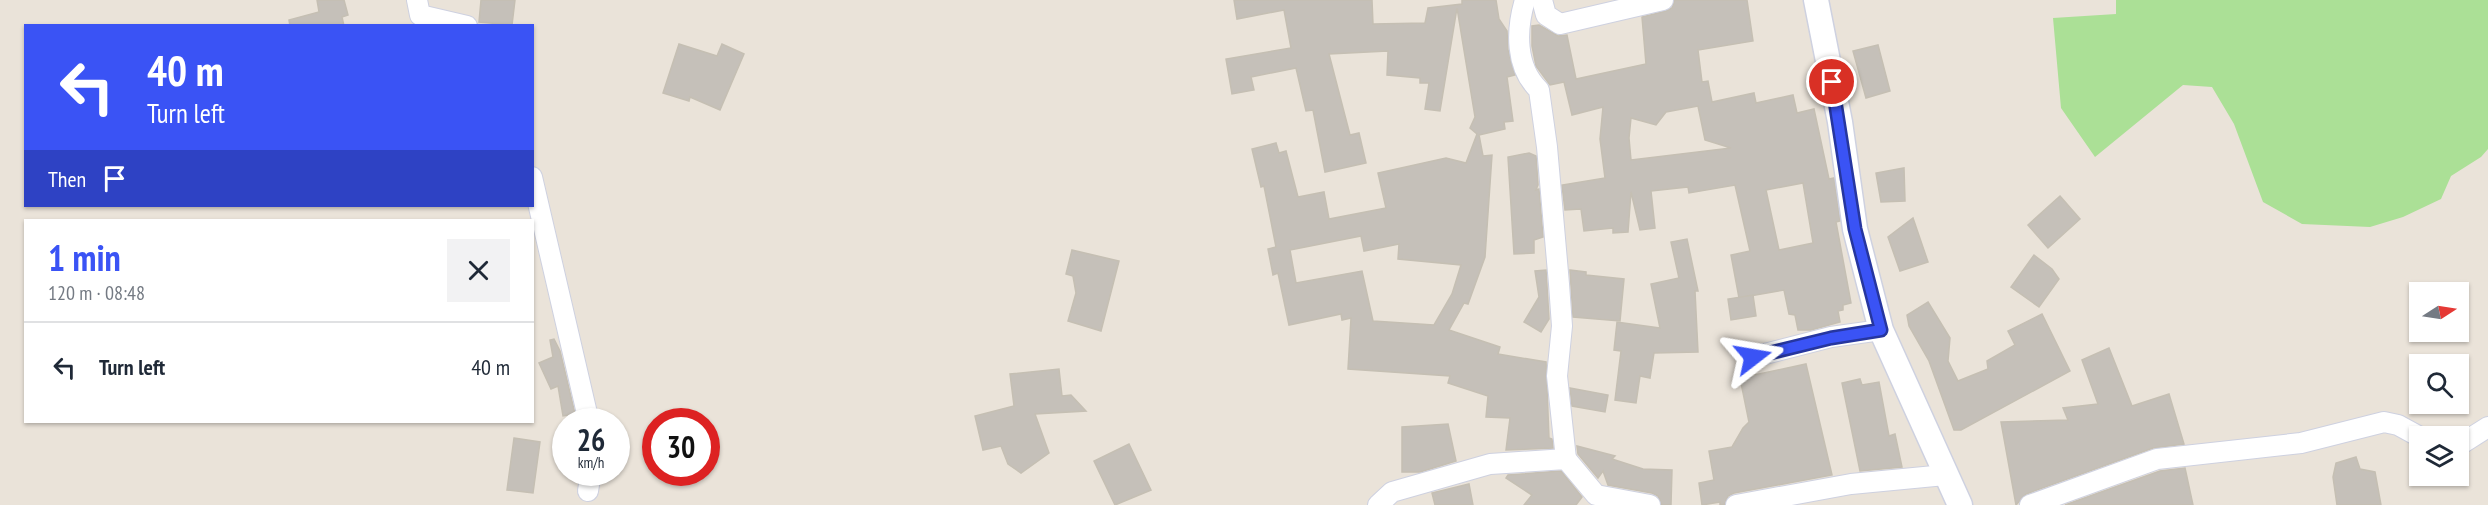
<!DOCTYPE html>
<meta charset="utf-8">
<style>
body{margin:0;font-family:"PT Sans Narrow",sans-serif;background:#f2f2f3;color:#1f2937;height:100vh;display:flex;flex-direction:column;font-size:22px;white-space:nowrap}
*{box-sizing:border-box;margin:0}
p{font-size:20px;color:#747a83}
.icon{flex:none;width:33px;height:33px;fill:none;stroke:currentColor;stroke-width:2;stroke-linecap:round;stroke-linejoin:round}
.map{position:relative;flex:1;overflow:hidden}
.details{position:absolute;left:24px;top:219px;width:510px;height:204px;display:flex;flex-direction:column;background:#fff;border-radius:0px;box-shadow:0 2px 4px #0004}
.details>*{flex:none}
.guide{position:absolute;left:24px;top:24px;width:510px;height:183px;border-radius:0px;box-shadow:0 2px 4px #0004;background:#3a53f5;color:#fff;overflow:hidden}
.needle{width:39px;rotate:78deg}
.fabs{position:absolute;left:2409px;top:282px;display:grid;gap:12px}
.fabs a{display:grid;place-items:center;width:60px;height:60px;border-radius:0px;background:#fff;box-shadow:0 2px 4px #0004;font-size:30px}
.speed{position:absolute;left:552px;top:408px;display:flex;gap:12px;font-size:30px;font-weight:700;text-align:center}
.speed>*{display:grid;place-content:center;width:78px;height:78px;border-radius:50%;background:#fff;box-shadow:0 2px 4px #0004;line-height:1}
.speed small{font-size:15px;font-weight:400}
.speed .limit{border:9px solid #d22;background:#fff;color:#111}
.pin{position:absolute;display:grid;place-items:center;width:51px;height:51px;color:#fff;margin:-26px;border:3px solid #fff;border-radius:50%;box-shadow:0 2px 6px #0007}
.me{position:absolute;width:66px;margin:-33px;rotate:76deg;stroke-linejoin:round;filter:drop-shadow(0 0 4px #0008)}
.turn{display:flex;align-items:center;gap:21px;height:126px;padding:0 24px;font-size:27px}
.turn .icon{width:78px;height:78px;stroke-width:2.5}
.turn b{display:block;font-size:42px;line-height:51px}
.then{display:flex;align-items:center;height:57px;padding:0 24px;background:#0003;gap:12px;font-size:22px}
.round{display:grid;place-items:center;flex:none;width:63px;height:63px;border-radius:0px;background:#f2f2f3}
.headline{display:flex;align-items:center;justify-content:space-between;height:102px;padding:0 24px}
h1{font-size:36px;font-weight:800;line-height:45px;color:#3a53f5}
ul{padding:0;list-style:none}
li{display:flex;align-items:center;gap:18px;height:90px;padding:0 24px;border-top:2px solid #e0e1e3}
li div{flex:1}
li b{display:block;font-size:22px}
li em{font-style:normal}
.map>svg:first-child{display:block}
.green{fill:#abe096}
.building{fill:#c5c0b9;stroke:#c5bfb3;stroke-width:1.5;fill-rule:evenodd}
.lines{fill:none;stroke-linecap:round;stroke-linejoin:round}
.minor-casing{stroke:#ced1e0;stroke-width:22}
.tertiary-casing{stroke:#ced1e0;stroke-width:27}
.minor{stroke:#fff;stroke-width:20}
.tertiary{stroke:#fff;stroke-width:24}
.route-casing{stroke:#26369f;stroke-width:15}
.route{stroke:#3a53f5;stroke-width:10}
</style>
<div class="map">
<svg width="2488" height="505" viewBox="0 0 2488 505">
<rect width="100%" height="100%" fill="#eae3d9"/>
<!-- green -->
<path class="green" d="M2116 0H2488V149L2481 157 2451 176 2441 199 2403 217 2370 227 2302 224 2263 202 2234 124 2212 87 2183 85 2095 157 2061 108 2053 18 2116 14Z"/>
<!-- building -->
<g class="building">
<path d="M317 0H344L348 15 342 17 344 26H290L289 20 319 12Z"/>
<path d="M481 0H515L512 25 479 22Z"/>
<path d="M1234 0H1372L1373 24 1425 23 1428 8 1462 4V0H1496L1499 19 1507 31 1508 50 1515 75 1507 77 1513 121 1504 122 1505 129 1479 135 1483 156 1492 155 1485 257 1468 304 1464 303 1449 330 1500 347 1498 354 1546 362 1549 438 1552 439 1553 448 1506 450 1510 418 1486 417 1488 396 1448 383 1450 376 1348 369 1351 318 1342 320 1341 314 1289 325 1278 273 1273 275 1268 249 1276 247 1264 186 1261 187 1252 149 1276 143 1279 153 1286 151 1298 197 1324 192 1329 219 1386 208 1378 173 1446 158 1466 163 1477 134 1470 128 1475 117 1457 8 1440 111 1425 109 1429 83H1420V78L1387 75 1388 51 1329 54 1350 135 1359 133 1366 163 1325 172 1313 110 1306 111 1296 68 1251 77 1254 90 1232 94 1226 59 1291 48 1284 10 1237 19ZM1361 236 1364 251 1399 244 1398 259 1461 265 1452 294 1434 325 1373 321 1362 271 1296 283 1290 250Z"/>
<path d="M1675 0H1747L1753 41 1698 50 1702 82 1708 81 1712 102 1754 93 1756 103 1793 95 1797 113 1814 109 1829 179 1834 178 1840 221 1836 222 1851 303 1843 305V310L1838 311 1840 322 1811 330H1798L1795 315 1789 314 1784 290 1739 298 1731 255 1750 251 1735 185 1689 193 1688 187 1651 191 1655 228 1640 230 1631 192 1628 232 1613 233V228L1584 231 1581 209 1565 210 1562 185 1605 178 1600 139 1603 107 1572 115 1564 82 1550 85 1536 66 1532 46V26L1539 25 1558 36 1567 35 1576 79 1646 64 1642 17 1666 11 1672 8ZM1698 106 1705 140 1731 148 1631 160 1629 138 1631 118 1656 125 1666 112ZM1803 183 1813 243 1779 250 1766 190Z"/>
<path d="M679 44 717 56 722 44 744 54 720 110 690 97 689 101 663 93Z"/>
<path d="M1878 45 1890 91 1866 98 1853 51Z"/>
<path d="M1529 153 1536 156 1538 185 1536 190 1539 189 1543 237 1534 240V253L1514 254 1508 157Z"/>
<path d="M1904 168 1905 201 1881 202 1876 173Z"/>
<path d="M2060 196 2080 219 2048 248 2028 225Z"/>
<path d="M1913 218 1928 262 1900 271 1888 237Z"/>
<path d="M1687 239 1698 291H1695L1698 352 1654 353 1650 378 1640 376 1636 403 1615 400 1621 351 1614 350 1617 322 1660 328 1651 284 1679 278 1671 242Z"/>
<path d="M1072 250 1119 261 1101 331 1068 321 1076 293 1073 276 1066 274Z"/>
<path d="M2034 255 2052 269 2059 279 2039 307 2011 287Z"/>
<path d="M1546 270 1549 319 1541 332 1524 322 1539 297 1535 271Z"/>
<path d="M1570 270 1586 272V275L1624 279 1620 321 1573 317Z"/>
<path d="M1753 295 1756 316 1731 320 1728 299Z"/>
<path d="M1928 302 1950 338 1948 361 1958 381 1988 369 1987 361 2015 345 2008 331 2042 314 2070 371 1961 430H1954L1929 361 1909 326 1907 315Z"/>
<path d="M554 339 560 351 575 414 563 416 558 386 551 389 539 363 553 357 550 340Z"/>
<path d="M2109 348 2132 406 2169 394 2184 444 2153 448 2026 494 2016 505 2001 422 2068 420 2063 408 2098 404 2082 360Z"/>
<path d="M1806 364 1832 475 1734 493 1728 496 1724 505H1720V502L1702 505 1699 483 1714 480 1709 451 1732 447 1743 428 1749 422 1740 378Z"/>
<path d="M1059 369 1062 396 1071 395 1086 411 1035 414 1049 453 1021 473 1008 464 1001 446 983 450 975 416 1014 406 1010 374Z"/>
<path d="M1860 379 1862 385 1879 382 1889 436 1895 434 1902 467 1860 471 1842 383Z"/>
<path d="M1570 388 1608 395 1605 412 1572 406Z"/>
<path d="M1448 424 1456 461 1420 472H1402V427Z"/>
<path d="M514 438 540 442 533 493 507 490Z"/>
<path d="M1129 444 1151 490 1115 505 1094 461Z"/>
<path d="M1577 446 1615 456 1612 459 1643 469 1672 470 1671 505H1662L1658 496 1652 493 1608 485 1603 471 1598 478 1578 454Z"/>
<path d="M2356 457 2360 469 2375 472 2381 505H2337L2333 477 2336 463Z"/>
<path d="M2185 468 2193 505H2065L2160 471Z"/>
<path d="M1561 471 1582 497 1576 505H1524L1532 495 1506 478 1508 475Z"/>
<path d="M1469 484 1473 505H1435L1432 493Z"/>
</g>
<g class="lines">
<!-- minor casing -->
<g class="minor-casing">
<g id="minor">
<path d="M417 0 420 15 467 26"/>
<path d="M1525 0C1516 30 1515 67 1539 90L1547 147 1559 284 1562 326 1557 376 1566 459"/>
<path d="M1542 0 1546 15 1560 24 1663 0"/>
<path d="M532 177 589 422"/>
<path d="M1753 357 1831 337 1881 330"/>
<path d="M2458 446 2488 427"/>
<path d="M588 491 591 472"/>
<path d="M1378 505 1392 492 1490 464 1566 459 1596 495 1650 505"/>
<path d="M1736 505 1851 484 1945 475"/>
<path d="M2030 505 2157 459 2301 443 2384 422 2398 425 2420 437"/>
</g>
</g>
<!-- tertiary casing -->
<g class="tertiary-casing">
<path id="tertiary" d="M1816 0 1840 122 1855 229 1881 330 1960 505"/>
</g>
<!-- minor -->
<use href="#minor" class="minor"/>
<!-- tertiary -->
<use href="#tertiary" class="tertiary"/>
</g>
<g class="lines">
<!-- route casing -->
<g class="route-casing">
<path id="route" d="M1753 357 1831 338 1881 330 1855 229 1832 82"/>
</g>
<!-- route -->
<use href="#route" class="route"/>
</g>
</svg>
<div class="fabs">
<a><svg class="needle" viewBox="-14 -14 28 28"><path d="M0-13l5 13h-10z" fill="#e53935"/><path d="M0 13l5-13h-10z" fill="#747a83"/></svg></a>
<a><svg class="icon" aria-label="search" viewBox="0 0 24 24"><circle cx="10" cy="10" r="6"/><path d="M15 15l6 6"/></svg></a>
<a><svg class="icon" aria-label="layers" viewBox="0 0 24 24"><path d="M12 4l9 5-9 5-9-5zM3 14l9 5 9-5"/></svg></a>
</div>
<div class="speed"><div>26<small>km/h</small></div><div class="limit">30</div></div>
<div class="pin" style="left:1832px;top:82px;background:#d93025"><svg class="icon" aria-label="arrive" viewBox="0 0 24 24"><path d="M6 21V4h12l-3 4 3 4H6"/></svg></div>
<svg class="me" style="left:1753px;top:357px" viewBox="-20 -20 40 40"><path d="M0-17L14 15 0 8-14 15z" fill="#3a53f5" stroke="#fff" stroke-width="4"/></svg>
<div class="guide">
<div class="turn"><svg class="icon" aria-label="left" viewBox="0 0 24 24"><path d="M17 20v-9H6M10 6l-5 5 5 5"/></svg><div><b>40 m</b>Turn left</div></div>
<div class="then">Then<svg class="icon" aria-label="arrive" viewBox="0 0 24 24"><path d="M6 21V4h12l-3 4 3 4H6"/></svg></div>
</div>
<section class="details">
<div class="headline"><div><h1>1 min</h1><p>120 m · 08:48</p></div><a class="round"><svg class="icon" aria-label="close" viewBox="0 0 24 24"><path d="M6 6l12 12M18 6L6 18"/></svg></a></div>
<ul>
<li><svg class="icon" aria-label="left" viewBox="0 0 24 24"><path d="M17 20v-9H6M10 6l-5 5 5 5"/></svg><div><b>Turn left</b></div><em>40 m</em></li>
</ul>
</section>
</div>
